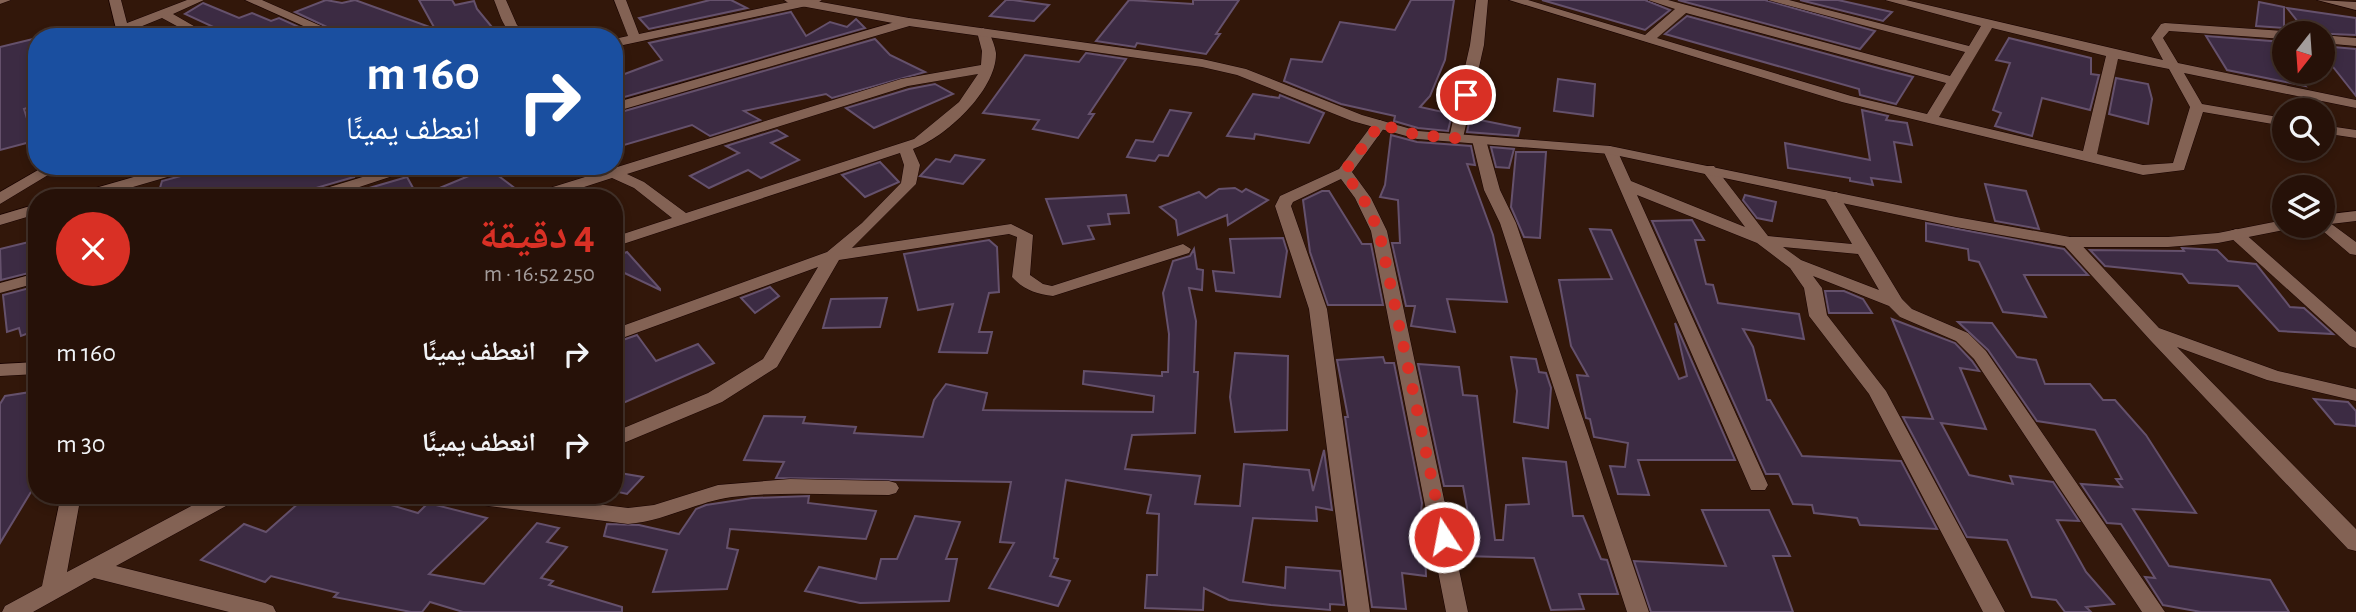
<!DOCTYPE html>
<html lang="ar">
<meta charset="utf-8">
<style>
body{margin:0;font-family:"Alegreya Sans","Noto Naskh Arabic",sans-serif;background:#2e1a12;color:#f1f3f6;direction:rtl;height:100vh;display:flex;flex-direction:column;font-size:26px;white-space:nowrap}
*{box-sizing:border-box;margin:0}
p{font-size:23px;color:#a49d9c}
.icon{flex:none;width:38px;height:38px;fill:none;stroke:currentColor;stroke-width:2;stroke-linecap:round;stroke-linejoin:round}
.map{position:relative;flex:1;overflow:hidden;direction:ltr}
.drawer{position:absolute;left:28px;top:189px;width:595px;height:315px;display:flex;flex-direction:column;background:#261108;border-radius:28px;box-shadow:0 4px 10px #0003,0 0 0 2px #423129;direction:rtl}
.drawer>*{flex:none}
.banner{position:absolute;left:28px;top:28px;width:595px;height:147px;border-radius:28px;box-shadow:0 4px 10px #0003,0 0 0 2px #423129;direction:rtl;background:#1a4fa0;color:#fff;overflow:hidden}
.needle{width:46px;rotate:197deg}
.tools{position:absolute;left:2272px;top:21px;display:grid;gap:14px}
.tools a{display:grid;place-items:center;width:63px;height:63px;border-radius:50%;background:#261108;box-shadow:0 4px 10px #0003,0 0 0 2px #423129;font-size:35px}
.pin{position:absolute;display:grid;place-items:center;width:60px;height:60px;color:#fff;margin:-30px;border:4px solid #fff;border-radius:50%;box-shadow:0 2px 7px #0007}
.me{position:absolute;width:77px;margin:-38px;rotate:349deg;stroke-linejoin:round;filter:drop-shadow(0 0 5px #0008)}
.turn{display:flex;align-items:center;gap:24px;height:147px;padding:0 28px;font-size:32px}
.turn .icon{width:91px;height:91px;stroke-width:2.5}
.turn b{display:block;font-size:49px;line-height:60px}
.round{display:grid;place-items:center;flex:none;width:74px;height:74px;border-radius:37px;background:#2e1a12}
.summary{display:flex;align-items:center;justify-content:space-between;height:119px;padding:0 28px}
h1{font-size:42px;font-weight:700;line-height:52px;color:#d93025}
ul{padding:0;list-style:none}
li{display:flex;align-items:center;gap:21px;height:91px;padding:0 28px}
li div{flex:1}
li b{display:block;font-size:26px}
li em{font-style:normal}
.map>svg:first-child{display:block}
.building{fill:#3c2b43;stroke:#65516c;stroke-width:2}
.lines{fill:none;stroke-linecap:round;stroke-linejoin:round}
.street-casing{stroke:#180200;stroke-width:1}
.secondary-casing{stroke:#180200;stroke-width:1}
.street{fill:#836254;fill-rule:evenodd}
.secondary{fill:#836254;fill-rule:evenodd}
.route{stroke:#d93025;stroke-width:12;stroke-dasharray:0 21.6}
</style>
<div class="map">
<svg width="2356" height="612" viewBox="0 0 2356 612">
<rect width="100%" height="100%" fill="#32170a"/>
<!-- building -->
<g class="building">
<path d="M326 0 342 3 355 0 435 29 419 0H452L455 5 474 1 477 9 496 32 478 37H348L295 12Z"/>
<path d="M710 0H731L747 8 649 29 639 18Z"/>
<path d="M1006 0H1013L1049 5 1034 21 990 16Z"/>
<path d="M1129 0 1193 4V0H1239L1216 34H1220L1206 54 1137 43 1135 47 1096 41Z"/>
<path d="M1411 0H1454L1445 60 1430 96 1420 107 1452 114 1448 131 1418 128 1394 121 1395 116 1341 104 1284 81 1291 59 1322 62 1340 22 1395 30Z"/>
<path d="M1542 0H1645L1670 10 1645 30Z"/>
<path d="M1678 0H1765L1875 31 1860 49Z"/>
<path d="M1800 0H1838L1892 12 1883 21Z"/>
<path d="M2259 2 2284 7V28L2256 26Z"/>
<path d="M203 3 239 18 252 13 271 21 279 18 321 37H235L185 14Z"/>
<path d="M2287 8 2356 18V35L2307 33Z"/>
<path d="M791 12 806 36 830 22 847 27 856 19 865 28 614 100V78L662 60 649 43Z"/>
<path d="M1687 16 1882 69 1913 77 1896 104 1860 95 1859 89 1665 34Z"/>
<path d="M2206 36 2284 42V72H2292L2305 86 2227 70Z"/>
<path d="M37 38V105L24 109 34 141 0 150V47Z"/>
<path d="M2009 38 2091 58V74L2099 75 2090 110 2042 98 2032 136 1995 126 2001 113 1993 110 2010 63 1996 60Z"/>
<path d="M875 39 890 55 925 72 832 98 826 94 744 111 760 120 710 136 692 125 614 148V114Z"/>
<path d="M2322 46 2356 49V96L2322 53Z"/>
<path d="M1086 53 1126 59 1089 114H1094L1078 138 1033 129 1039 120 983 113 1025 55 1079 62Z"/>
<path d="M2116 78 2148 84 2152 99 2148 124 2109 114Z"/>
<path d="M1558 79 1595 84 1593 116 1554 111Z"/>
<path d="M935 84 953 94 874 128 846 108 909 89Z"/>
<path d="M1253 94 1279 98 1280 95 1324 113 1309 143 1255 134 1254 139 1227 136Z"/>
<path d="M1170 110 1191 113 1168 156 1159 155 1155 161 1127 157 1136 140 1153 142Z"/>
<path d="M1862 110 1888 116 1886 120 1907 123 1912 145 1894 142 1901 182 1871 178 1873 185 1850 181V178L1788 168 1785 143 1870 160Z"/>
<path d="M1470 118 1520 128 1518 136 1467 132Z"/>
<path d="M777 130 787 136 771 143 799 160 761 178 748 170 709 188 690 176 739 153 726 146Z"/>
<path d="M1391 135 1417 142 1471 146 1475 165 1467 164 1493 235 1507 302 1447 299 1455 332 1411 326 1415 306H1406L1392 243H1400L1398 200 1380 197 1385 185Z"/>
<path d="M1491 147 1514 149 1509 168 1496 167Z"/>
<path d="M1516 152H1546L1540 238 1524 237 1511 207Z"/>
<path d="M955 155 984 160 963 184 920 176 936 159 950 162Z"/>
<path d="M880 162 899 182 865 197 842 175Z"/>
<path d="M199 166H349L354 177 302 192 299 198H157L162 181 196 172Z"/>
<path d="M488 168 524 195 523 198H335L407 177 418 197Z"/>
<path d="M1985 184 2026 191 2039 229 1995 221Z"/>
<path d="M1235 188 1242 192 1246 189 1268 200 1228 225 1227 215 1178 235 1176 220 1160 207 1199 192 1206 198 1219 189Z"/>
<path d="M1322 191H1329L1362 244H1371L1383 305H1328L1310 252 1303 200Z"/>
<path d="M1126 195 1129 213 1108 214 1110 224 1088 226 1094 239 1063 244 1046 199Z"/>
<path d="M1745 195 1776 202 1772 221 1757 218 1743 200Z"/>
<path d="M1692 220 1704 240H1695L1706 284 1713 285 1718 303 1799 314 1804 339 1743 329 1753 347 1767 400H1770L1802 456 1901 461 1937 529 1860 525 1857 518 1814 513 1812 505 1793 504 1779 474H1766L1652 221Z"/>
<path d="M1926 223 2064 249 2088 275H2024L2046 317 2003 312 1979 262 1969 260 1968 249 1926 241Z"/>
<path d="M1590 229 1611 230 1679 379 1687 376 1675 323 1735 460H1638L1649 495 1618 494 1610 466 1625 467 1628 443 1594 437 1590 419 1586 418 1577 375 1588 376 1571 346 1559 280 1612 279Z"/>
<path d="M1283 238 1287 251 1280 297 1216 291 1213 271 1234 273 1230 239Z"/>
<path d="M37 240V271L1 280 0 249Z"/>
<path d="M989 240 997 247 999 292 989 293 979 332H992L987 353 939 352 953 304 918 310 904 254Z"/>
<path d="M2182 248 2217 250 2228 261 2256 264 2290 307 2304 308 2333 334 2279 331 2238 286 2189 283 2182 274 2105 266 2090 250 2184 251Z"/>
<path d="M1194 249 1197 269 1203 270 1202 290 1189 288 1196 321 1194 372H1198L1195 433 1132 435 1125 469 1200 476 1195 504 1240 506 1244 464 1309 470 1313 491 1324 450 1332 510 1316 507 1317 521 1253 518 1243 582 1285 588 1286 567 1340 571 1344 605 1330 604V610L1271 605 1229 600 1204 588 1203 610 1145 608 1147 575H1157L1159 514 1147 513 1151 495 1066 480 1054 558 1058 559 1050 576 1070 581 1058 606 989 588 1014 543 1000 542 1011 482 776 478 784 462 744 460 764 416 805 417 803 423 856 427 854 433 923 437 934 400 946 384 987 393 983 410 1153 412 1154 396 1083 384 1084 371 1162 376V372H1168L1169 334 1163 293 1173 261 1190 256Z"/>
<path d="M627 252 660 289V290L614 268V257Z"/>
<path d="M37 286V330L21 336 19 328 7 332 3 295Z"/>
<path d="M770 287 779 296 755 313 741 298Z"/>
<path d="M1825 291H1844L1863 299 1872 313H1829Z"/>
<path d="M887 298 880 327 823 328 831 299Z"/>
<path d="M1892 319 1955 343 1972 361 1979 371 1960 368 1986 429 1941 423 1969 475 2013 484 2010 476 2053 482 2079 521 2057 520 2086 572 2114 604 2086 607 2091 612H2065L2056 600 2032 597 2007 540 1967 537 1903 417 1933 419Z"/>
<path d="M1958 322 1992 323 2017 357 2036 360 2045 384H2090L2103 400H2115L2146 435 2196 513 2133 509 2169 566 2270 580 2289 612H2201L2163 605 2145 577 2155 578 2121 524 2107 523 2081 484 2122 487 2116 479H2122L2095 430 2037 421 1988 350Z"/>
<path d="M637 335 656 361 698 344 714 363 614 407V343Z"/>
<path d="M1235 353 1288 356 1287 430 1235 432 1230 397Z"/>
<path d="M1383 357 1385 363H1394L1422 503 1417 546 1425 547 1426 576 1402 573 1406 609 1372 607 1345 417H1348L1337 360Z"/>
<path d="M1511 357 1536 359 1539 372 1546 373 1551 388 1548 428 1514 422 1517 391Z"/>
<path d="M1418 364 1459 367 1463 395 1477 396 1495 540H1503L1506 505 1529 504 1523 458 1566 462 1573 516H1583L1601 559 1607 560 1618 594H1579L1584 609 1551 610 1534 558 1463 556V540H1473L1463 486H1444Z"/>
<path d="M37 391V482L0 543V404L5 396Z"/>
<path d="M2314 399 2348 402 2356 411V426L2335 424Z"/>
<path d="M614 472 643 477 627 494 614 491Z"/>
<path d="M331 495H357L418 513 428 503 487 518 429 574 484 584 537 523 559 528 547 542 567 547 541 578 553 581 549 585 622 607V612H463L430 602 422 612H411L334 597 338 593 271 576 265 582 201 560 244 524 266 532 301 501 319 505Z"/>
<path d="M809 496 808 503 876 511 866 539 730 529 727 548 738 550 727 589 653 592 667 550 604 536 607 524 639 525 679 534 696 509 706 505 752 498Z"/>
<path d="M1702 510H1769L1790 556H1773L1793 612H1651L1634 561 1726 566Z"/>
<path d="M915 516 960 522 946 559H957L949 601 860 603 805 591 819 567 876 579 881 559H897Z"/>
</g>
<g class="lines">
<!-- street casing -->
<g class="street-casing">
<g id="street">
<path d="M109 0H121L127 23 187 0H204L173 14 213 37H197L162 18 130 31 131 37H118Z"/>
<path d="M245 0H262L346 37H328Z"/>
<path d="M494 0H506L517 25 531 37C504 37 503 22 494 0Z"/>
<path d="M614 0H626L639 34 799 0H822L816 4 614 47V39L628 36Z"/>
<path d="M1476 0H1488L1484 45 1463 138 1456 142 1449 138 1470 45Z"/>
<path d="M1509 0H1528L1645 35 1675 9 1648 0H1668L1950 76 1965 52 1768 0H1789L1969 46 1981 26 1885 0H1906L2163 60 2151 38 2161 24 2165 23 2284 31 2289 33H2284V39L2169 31 2163 38 2178 63 2356 100V108L2184 73 2202 104 2284 118V126L2203 112 2184 170 2143 175 1842 102ZM1686 13 1946 83 1927 114 1851 96 1657 38ZM1992 28 2106 56 2083 151 1939 117ZM2118 59 2169 69 2190 107 2173 163 2143 165 2097 154Z"/>
<path d="M2317 0 2356 2V10Z"/>
<path d="M909 18 915 22 913 25 614 112V103Z"/>
<path d="M983 28 989 32C992 39 995 46 996 53 997 90 945 138 913 149L920 165 916 184 852 248 1011 224 1033 235 1030 275 1043 284 1052 286 1183 244 1191 249 1189 253 1053 296C1036 294 1024 290 1012 277L1017 237 1009 234 839 260 777 367 722 402 614 447V432L708 393 763 359 818 267 614 341V329L827 252 862 223 901 183 904 165 900 153 614 247V237L672 218 634 188 612 178 550 198H525L527 195 901 79 981 65 982 51 977 32ZM978 74 959 102 914 139 686 213 644 182 627 174 908 86Z"/>
<path d="M2322 35 2356 38V46L2322 43Z"/>
<path d="M1380 120 1387 124 1352 172 1371 198 1387 231 1468 612H1446L1371 231 1355 198 1341 179 1293 202 1291 206 1327 309 1370 612H1348L1309 309 1275 206 1280 196 1339 169 1375 121Z"/>
<path d="M2322 125 2356 130V138L2322 133Z"/>
<path d="M1479 136 1486 140 1500 190 1516 223 1649 612H1627L1500 223 1484 190 1472 140Z"/>
<path d="M1610 146 1617 150 1631 181 1745 227 1701 169 1704 166H1714L1768 236 1852 244 1823 195 1825 192H1837L1902 299 1912 309 1968 333 1986 351 2165 612H2142L1974 359 1956 341 1900 317 1889 306 1813 276 1822 288 1827 315 1886 391 2005 612H1983L1869 394 1809 316 1804 288 1790 268 1757 243 1637 195 1768 485 1765 490H1751L1603 150ZM1783 247 1858 254 1879 290 1801 260Z"/>
<path d="M45 166H63L0 204V192Z"/>
<path d="M172 166H197L195 169 95 198H69L71 195Z"/>
<path d="M399 166H423L326 198H301L303 195Z"/>
<path d="M37 204V214L0 225V215Z"/>
<path d="M2322 217 2356 242V255L2350 254 2317 226H2322Z"/>
<path d="M2236 229 2242 231 2356 332V348L2350 346 2230 237 2228 234 2230 231Z"/>
<path d="M2070 237 2076 239 2159 328 2278 371 2356 389V401L2267 380 2177 347 2356 529V551L2348 549 2151 341 2064 245 2062 242Z"/>
<path d="M37 273V283L0 293V283Z"/>
<path d="M37 362V374L0 376V364Z"/>
<path d="M790 479 889 481 896 483 899 488 896 493 889 495C837 495 784 491 732 497 696 502 665 521 628 524L466 503 459 500 456 495H527L628 508 654 505 718 485Z"/>
<path d="M61 495H81L67 572 212 495H240L237 500 116 566 265 603 273 606 276 612H229L94 578 33 612H2L5 606 42 586Z"/>
</g>
</g>
<!-- secondary casing -->
<g class="secondary-casing">
<g id="secondary">
<path d="M0 0H11L0 4Z"/>
<path d="M784 0H810L909 18 1202 59 1246 69 1362 115 1418 131 1610 146 1956 217 2070 237H2168L2218 233 2284 220V226H2292L2284 230 2218 243 2168 247H2070L1956 227 1610 154 1417 139 1352 121 1237 75 1202 67 909 26 790 4Z"/>
<path d="M2356 211V221L2322 225V215Z"/>
</g>
</g>
<!-- street -->
<use href="#street" class="street"/>
<!-- secondary -->
<use href="#secondary" class="secondary"/>
</g>
<g class="lines">
<!-- route -->
<path class="route" d="M1444 537 1379 231 1363 198 1344 172 1380 124 1417 135 1456 138 1466 95"/>
</g>
</svg>
<div class="tools">
<a><svg class="needle" viewBox="-14 -14 28 28"><path d="M0-13l5 13h-10z" fill="#e53935"/><path d="M0 13l5-13h-10z" fill="#a49d9c"/></svg></a>
<a><svg class="icon" aria-label="search" viewBox="0 0 24 24"><circle cx="10" cy="10" r="6"/><path d="M15 15l6 6"/></svg></a>
<a><svg class="icon" aria-label="layers" viewBox="0 0 24 24"><path d="M12 4l9 5-9 5-9-5zM3 14l9 5 9-5"/></svg></a>
</div>
<div class="pin" style="left:1466px;top:95px;background:#d93025"><svg class="icon" aria-label="arrive" viewBox="0 0 24 24"><path d="M6 21V4h12l-3 4 3 4H6"/></svg></div>
<svg class="me" style="left:1444px;top:537px" viewBox="-20 -20 40 40"><circle r="17" fill="#d93025" stroke="#fff" stroke-width="3"/><path d="M0-11L8 9 0 5-8 9z" fill="#fff"/></svg>
<div class="banner">
<div class="turn"><svg class="icon" aria-label="right" viewBox="0 0 24 24"><path d="M7 20v-9h11M14 6l5 5-5 5"/></svg><div><b>160 m</b>انعطف يمينًا</div></div>
</div>
<section class="drawer">
<div class="summary"><div><h1>4 دقيقة</h1><p>250 m · 16:52</p></div><a class="round" style="background:#d93025;color:#fff"><svg class="icon" aria-label="close" viewBox="0 0 24 24"><path d="M6 6l12 12M18 6L6 18"/></svg></a></div>
<ul>
<li><svg class="icon" aria-label="right" viewBox="0 0 24 24"><path d="M7 20v-9h11M14 6l5 5-5 5"/></svg><div><b>انعطف يمينًا</b></div><em>160 m</em></li>
<li><svg class="icon" aria-label="right" viewBox="0 0 24 24"><path d="M7 20v-9h11M14 6l5 5-5 5"/></svg><div><b>انعطف يمينًا</b></div><em>30 m</em></li>
</ul>
</section>
</div>
